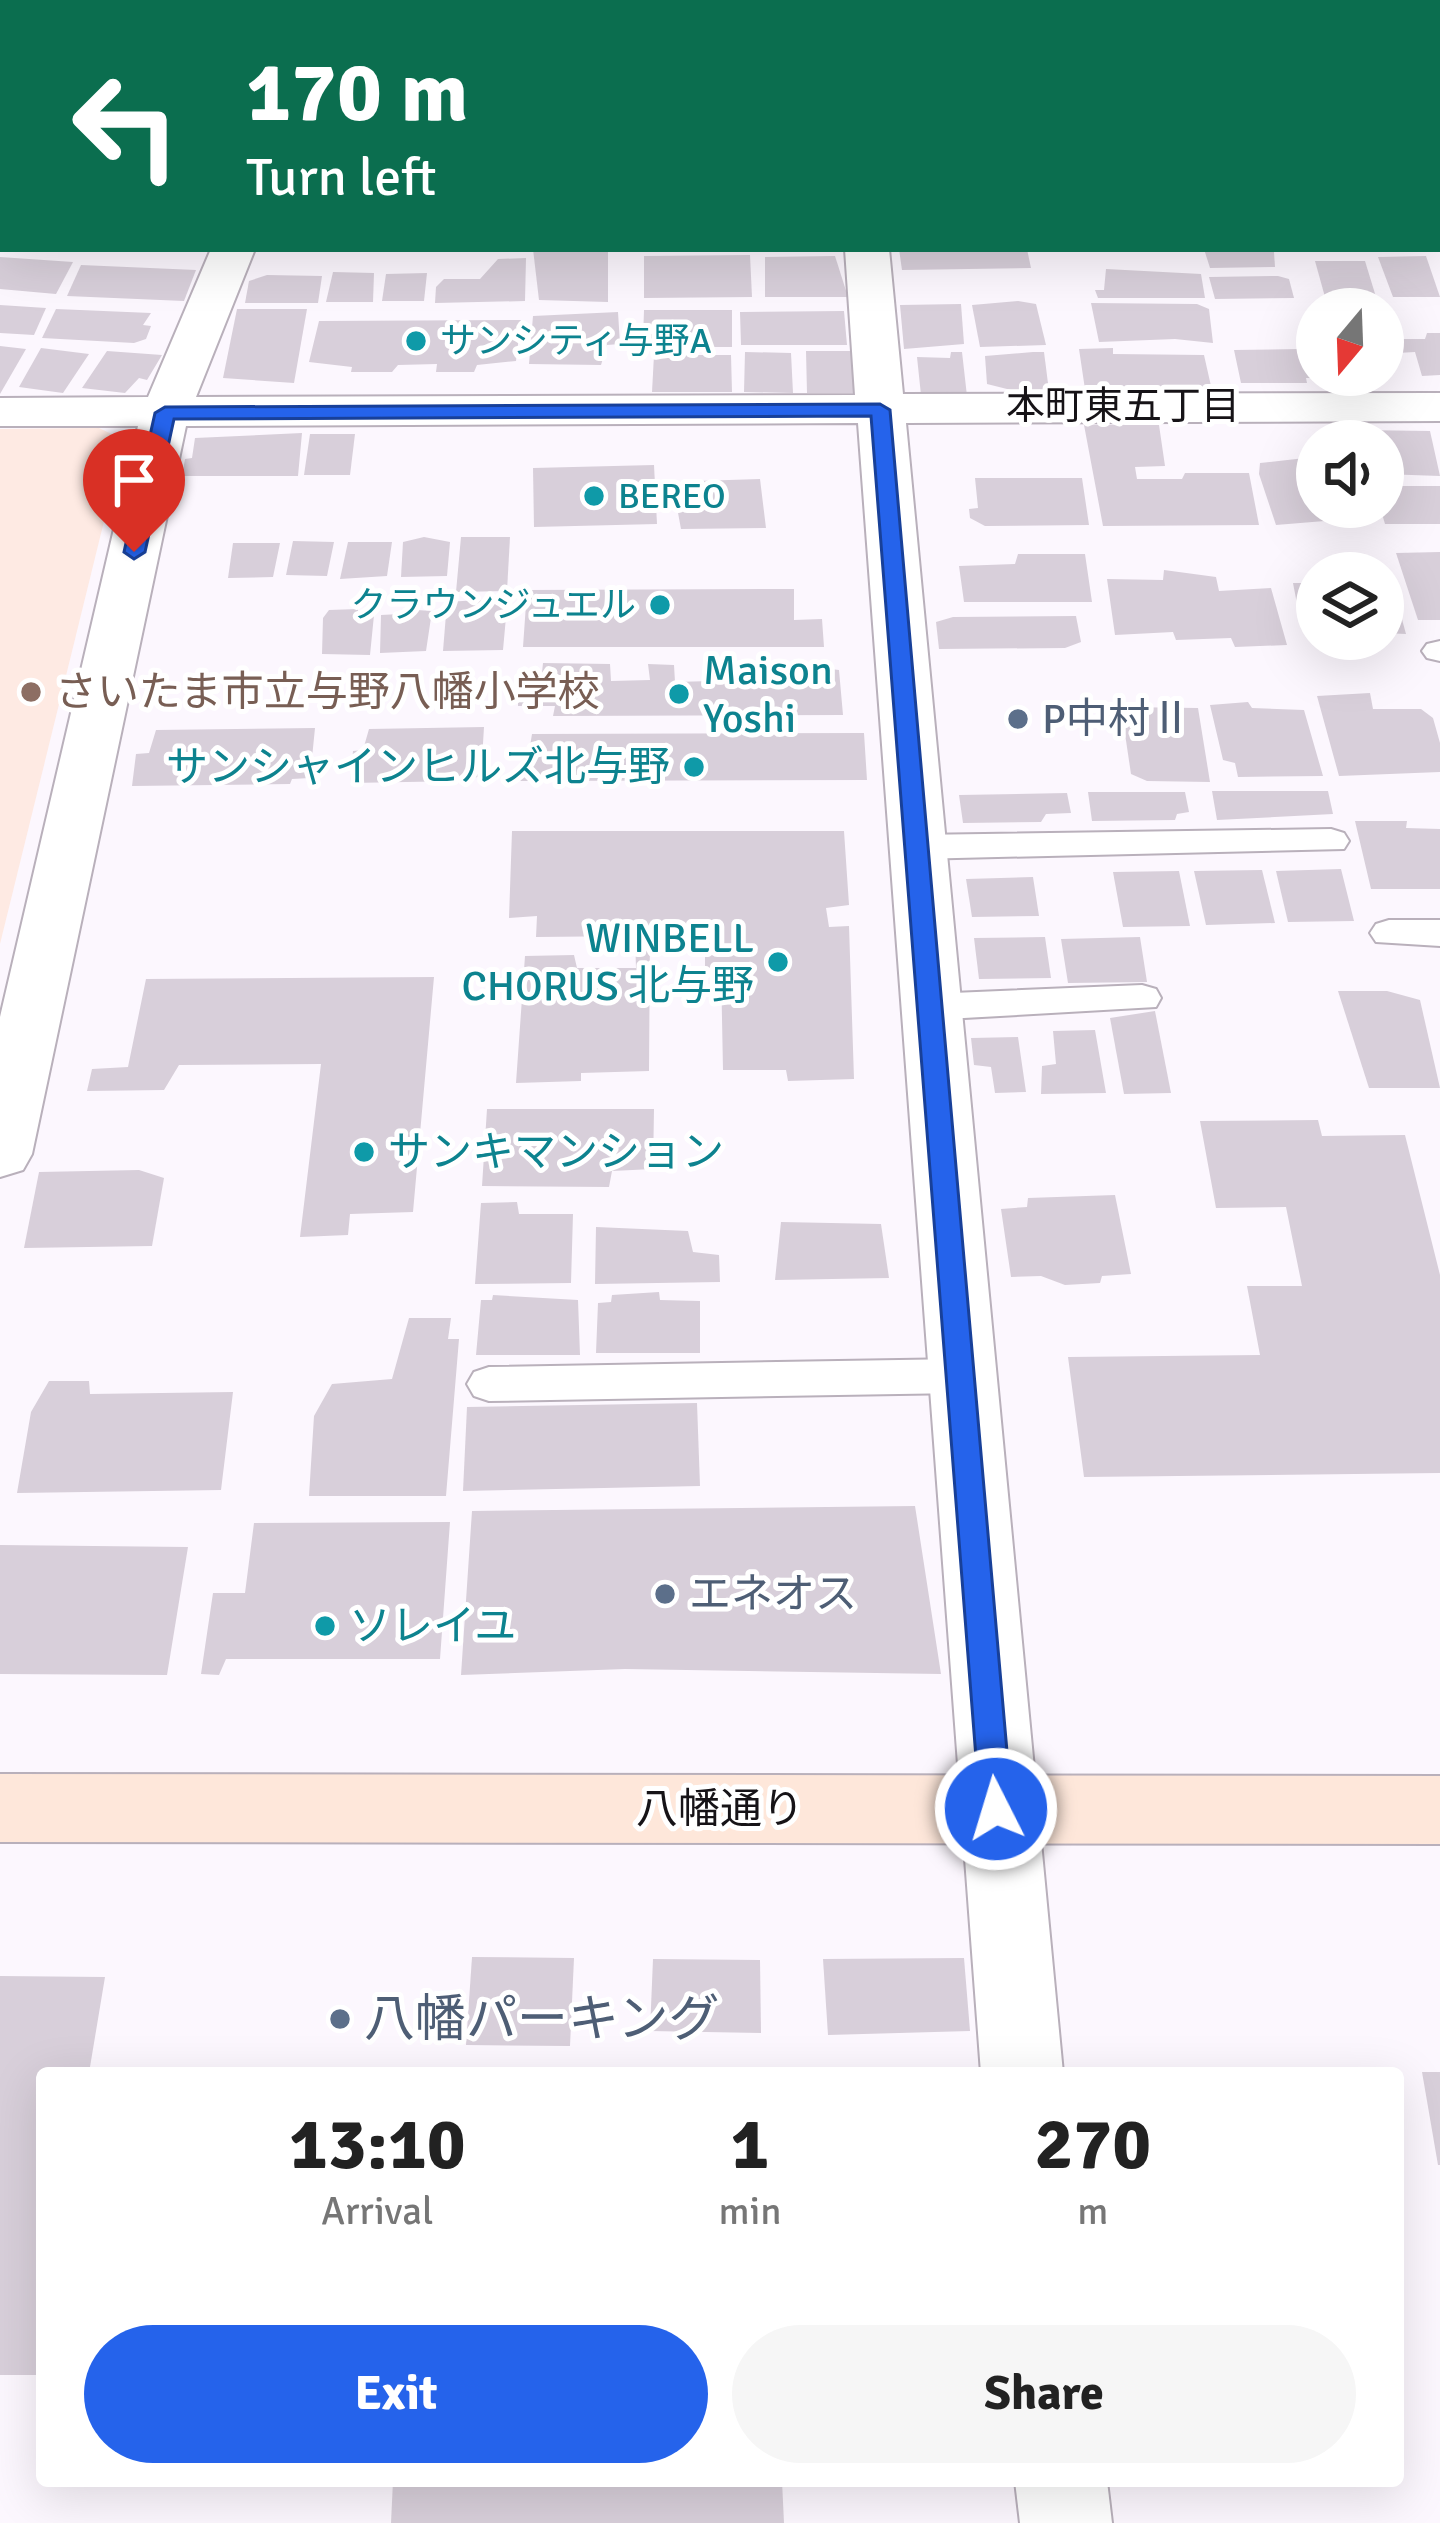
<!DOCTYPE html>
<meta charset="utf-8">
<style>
body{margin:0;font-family:Signika,"Noto Sans JP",sans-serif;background:#f6f6f6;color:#222;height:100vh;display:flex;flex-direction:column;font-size:45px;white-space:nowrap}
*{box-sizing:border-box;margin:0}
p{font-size:39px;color:#767676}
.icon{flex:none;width:66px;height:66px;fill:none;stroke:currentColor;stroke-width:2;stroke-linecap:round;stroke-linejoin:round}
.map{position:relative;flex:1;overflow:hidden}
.side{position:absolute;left:36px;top:2067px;width:1368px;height:420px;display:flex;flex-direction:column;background:#fff;border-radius:12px;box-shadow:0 12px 48px #0002}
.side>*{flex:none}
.banner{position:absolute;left:0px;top:0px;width:1440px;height:252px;box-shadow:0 12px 48px #0002;background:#0b6e4f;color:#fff;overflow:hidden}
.needle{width:78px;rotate:199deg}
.buttons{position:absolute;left:1296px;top:288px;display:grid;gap:24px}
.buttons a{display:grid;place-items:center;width:108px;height:108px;border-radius:50%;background:#fff;box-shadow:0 12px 48px #0002;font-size:60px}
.pin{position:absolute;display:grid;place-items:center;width:102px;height:102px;color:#fff;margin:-123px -51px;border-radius:50% 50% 50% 0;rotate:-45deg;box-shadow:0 0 12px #0007}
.pin .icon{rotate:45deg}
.me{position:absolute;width:132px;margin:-66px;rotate:355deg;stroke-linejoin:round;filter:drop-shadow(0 0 9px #0008)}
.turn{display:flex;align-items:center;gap:42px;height:252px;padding:0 48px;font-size:54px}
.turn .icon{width:156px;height:156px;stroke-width:2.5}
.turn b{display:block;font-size:84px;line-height:102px}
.eta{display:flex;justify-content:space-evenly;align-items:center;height:204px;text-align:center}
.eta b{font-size:72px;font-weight:700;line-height:84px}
.action{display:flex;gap:24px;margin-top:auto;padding:24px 48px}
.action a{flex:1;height:138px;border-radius:72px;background:#2563eb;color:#fff;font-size:48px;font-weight:700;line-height:138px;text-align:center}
.action a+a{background:#f6f6f6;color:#222}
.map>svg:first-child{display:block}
.education{fill:#feeae3}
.building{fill:#d8cfda}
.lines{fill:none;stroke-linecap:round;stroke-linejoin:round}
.service-casing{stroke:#b9b0bb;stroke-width:4}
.minor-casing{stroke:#b9b0bb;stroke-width:4}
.secondary-casing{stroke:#b9b0bb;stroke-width:4}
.service{fill:#fff;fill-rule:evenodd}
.minor{fill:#fff;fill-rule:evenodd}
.secondary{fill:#fee7da;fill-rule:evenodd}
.route{fill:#2563eb;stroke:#184099;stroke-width:3}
.culture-dot{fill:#0f9aa8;stroke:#fff;stroke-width:4.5}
.education-dot{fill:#8d6e63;stroke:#fff;stroke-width:4.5}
.service-dot{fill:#5c6f8a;stroke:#fff;stroke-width:4.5}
.labels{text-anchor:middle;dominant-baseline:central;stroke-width:10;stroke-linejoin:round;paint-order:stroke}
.far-culture-label{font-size:36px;fill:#0d838f;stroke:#fff;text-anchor:start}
.far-neighbourhood-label{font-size:39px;fill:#161317;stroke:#fff}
.culture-label{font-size:42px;fill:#0d838f;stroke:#fff;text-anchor:start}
.education-label{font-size:42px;fill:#785e54;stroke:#fff;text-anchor:start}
.service-label{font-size:42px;fill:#4e5e75;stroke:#fff;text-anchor:start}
.street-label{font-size:42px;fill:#161317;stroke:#fff}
.near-service-label{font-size:51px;fill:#4e5e75;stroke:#fff;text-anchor:start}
</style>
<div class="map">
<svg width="1440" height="2523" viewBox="0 0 1440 2523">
<rect width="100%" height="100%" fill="#fcf7fe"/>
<!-- education -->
<path class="education" d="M99 428 124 440 0 944V429Z"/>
<!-- building -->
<g class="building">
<path d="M533 249H608V302L539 300Z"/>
<path d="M899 249H1027L1031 268 902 270Z"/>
<path d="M1204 249 1274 252 1275 267 1210 268Z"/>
<path d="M750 255 752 297 644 298V256Z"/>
<path d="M835 256 848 297H765V257Z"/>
<path d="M1426 256 1440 297H1393L1378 257Z"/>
<path d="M0 257 73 262 56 294 0 289Z"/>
<path d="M526 258 525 301 435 303 436 287 444 279H480L498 259Z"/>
<path d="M1315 261H1365L1376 297H1325Z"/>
<path d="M81 265 196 270 184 301 67 296Z"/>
<path d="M1106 269 1201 274 1205 298H1098L1095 290H1104Z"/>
<path d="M333 272 374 273 373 302H326Z"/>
<path d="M427 273 424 301H382L386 274Z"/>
<path d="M267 275 322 276 318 303H245L249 281Z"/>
<path d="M1278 276 1289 279 1294 298 1215 299 1209 277Z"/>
<path d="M1018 301 1036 304 1046 345 980 347 972 305Z"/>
<path d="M1091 303 1197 304 1209 309 1213 343 1175 339 1099 342Z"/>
<path d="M961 304 964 344 904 349 900 305Z"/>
<path d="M0 305 46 308 34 335 0 333Z"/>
<path d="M56 309 151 313 143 325 151 326 146 339 134 343 42 338Z"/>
<path d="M237 309H307L294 383 223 378Z"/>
<path d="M644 310H732V347H670L669 342 643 340Z"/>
<path d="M844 311 847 345H741L740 312Z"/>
<path d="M618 312 620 344 607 345 601 365 529 364 533 316Z"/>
<path d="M521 320 516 361 477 365 474 372H436L437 364 398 365 392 372H351L352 367 309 362 319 321Z"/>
<path d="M1427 333H1440V375L1422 376 1415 352 1397 353 1391 339H1425Z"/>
<path d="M0 346 26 349 0 394Z"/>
<path d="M41 348 89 354 63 393 19 387Z"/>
<path d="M1113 348V354L1204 355 1213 395 1086 396 1079 349Z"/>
<path d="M1300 349 1304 369 1315 373 1314 378H1306L1307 383H1241L1234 350Z"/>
<path d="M107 351 162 355 147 380 139 378 125 393 82 388Z"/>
<path d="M806 351H853L855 393H807Z"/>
<path d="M745 352 791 353 793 393 744 392Z"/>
<path d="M951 352H962L967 396 921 395 917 357 950 358Z"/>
<path d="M1033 352H1044L1049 391H1015L987 384 985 356Z"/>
<path d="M654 355H731L732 392H652Z"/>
<path d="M1084 425H1159L1165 466 1135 467 1137 479H1182L1185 473H1249L1259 525 1103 526Z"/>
<path d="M1357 430 1430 431 1440 476 1383 474V441H1359Z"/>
<path d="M302 433 298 476H182L185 459 192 458 195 438Z"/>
<path d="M310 434H355L350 475H304Z"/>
<path d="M1305 458 1317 480V507H1369L1373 517 1276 525 1259 474 1260 463Z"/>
<path d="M654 465 657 524 534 527 533 468Z"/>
<path d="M975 478H1082L1089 525 985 526 970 518 969 509 978 508Z"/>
<path d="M760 479 766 528 681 529 674 491 691 489 698 481Z"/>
<path d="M1383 486H1440V524H1385L1380 507Z"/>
<path d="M424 537 450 542 447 576 401 577 403 542Z"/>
<path d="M461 537H510L507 591 456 592Z"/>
<path d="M293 541 334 542 327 576 286 575Z"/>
<path d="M348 542H392L387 576 340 579Z"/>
<path d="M233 543H280L273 577 228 578Z"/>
<path d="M1440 552V620H1418L1396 553Z"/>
<path d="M1018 554H1085L1092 602H964L959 566 1015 564Z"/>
<path d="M1164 570 1216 577 1219 591 1271 588 1287 645 1235 647 1231 638 1176 640 1173 632 1115 635 1107 579 1163 580Z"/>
<path d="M1293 583H1317V631L1302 630Z"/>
<path d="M1383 583H1392L1406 634 1383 633Z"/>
<path d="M794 589V620L822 619 824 647H523L527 590Z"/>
<path d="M478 600 507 606 503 650 443 651 447 602Z"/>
<path d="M358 609V614L374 615 370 655 322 654 323 618 329 610Z"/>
<path d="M402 609 432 611 426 651 380 653 381 615 400 614Z"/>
<path d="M1076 616 1081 642 1065 648 939 649 936 622 953 617Z"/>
<path d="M543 663 610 664 611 681 650 680 648 664 674 665 675 682 712 681 714 663H742L740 681 777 682 779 663 839 670 843 715 553 716 555 706H518V683L541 682Z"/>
<path d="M1370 693 1373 709H1421L1433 718 1440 743V772L1339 776 1317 696Z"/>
<path d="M1248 702 1252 708 1304 710 1323 776 1238 777 1235 763 1223 760 1210 705Z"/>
<path d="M1121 707 1198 708 1210 782 1147 781 1131 774Z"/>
<path d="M484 727 481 776 463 781 350 783 353 751 363 750 369 729Z"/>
<path d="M315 728 310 778 292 779 290 784 132 786 136 754 149 753 156 730Z"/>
<path d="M864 733 867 780 520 781 522 754 529 752 532 734Z"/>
<path d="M1212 791H1328L1333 814 1217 820Z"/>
<path d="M1088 792H1185L1189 812 1177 814 1175 820 1092 821Z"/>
<path d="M1067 793 1071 813 1046 814 1041 822 963 823 959 795Z"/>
<path d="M1355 821H1407L1406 828 1440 829V889H1371Z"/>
<path d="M512 831H844L849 905 826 908 829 927 849 926 854 1079 788 1081 786 1070H723L721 967 705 968V930L650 932 649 1071 581 1073V1081L516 1083 525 956 574 955 577 968H636L635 936 536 937 537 916 509 918Z"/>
<path d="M1341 869 1354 921 1288 922 1276 871Z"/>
<path d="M1262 870 1275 923 1206 925 1194 871Z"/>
<path d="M1179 871 1190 926 1123 927 1113 872Z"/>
<path d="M1033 877 1039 916 972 917 966 879Z"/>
<path d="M1045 937 1051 978 979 979 974 938Z"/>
<path d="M1140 937 1147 982 1068 983 1061 939Z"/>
<path d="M434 977 413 1212 350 1214 348 1235 300 1237 321 1064 179 1065 164 1090 87 1091 92 1069 128 1067 146 979Z"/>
<path d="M1338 991H1387L1420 1000 1440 1088H1369Z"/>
<path d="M1155 1011 1171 1093 1124 1094 1110 1018Z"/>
<path d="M1095 1030 1106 1093 1041 1094 1042 1066 1056 1064 1053 1031Z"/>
<path d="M1018 1037 1026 1092 995 1093 991 1067 974 1065 971 1038Z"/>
<path d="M487 1109H654L653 1169 612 1171 609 1187 482 1186Z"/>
<path d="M1318 1120 1322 1136 1405 1135 1440 1275V1473L1084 1477 1068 1357 1260 1355 1247 1286H1302L1286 1207 1216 1208 1200 1121Z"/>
<path d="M139 1170 164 1178 152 1246 24 1248 39 1172Z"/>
<path d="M1115 1195 1131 1274 1102 1276 1100 1283 1065 1285 1041 1276 1011 1277 1001 1209 1027 1207 1028 1198Z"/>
<path d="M517 1202 519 1214H573L571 1283 475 1284 481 1203Z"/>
<path d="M781 1222 881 1224 889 1278 775 1280Z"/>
<path d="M596 1227 688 1231 693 1252 719 1255 720 1282 595 1284Z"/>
<path d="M659 1292 660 1300 700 1301V1353H596L598 1303 611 1302 612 1295Z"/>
<path d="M493 1295 578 1300 580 1355H476L481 1300H492Z"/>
<path d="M409 1318H451L448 1339H459L446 1496H309L314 1416 332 1384 392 1379Z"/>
<path d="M49 1381H89L90 1394 233 1392 221 1490 17 1493 31 1412Z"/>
<path d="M697 1403 700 1486 463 1491 467 1407Z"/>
<path d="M915 1506 941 1674 625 1669 461 1675 472 1511Z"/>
<path d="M450 1522 440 1659H226L219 1675 201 1674 213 1593H245L254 1523Z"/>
<path d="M0 1545 188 1547 167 1675 0 1674Z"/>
<path d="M472 1957 574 1958 570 2046 466 2045Z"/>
<path d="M964 1958 970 2031 828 2035 823 1959Z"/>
<path d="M653 1959 760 1960 761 2033 650 2031Z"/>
<path d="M0 1976 105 1977 89 2073H42V2351L38 2375H0Z"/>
<path d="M1422 2072H1440V2165H1438Z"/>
<path d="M393 2481H782L784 2523H391Z"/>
</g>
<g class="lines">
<!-- service casing -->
<g class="service-casing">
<g id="service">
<path d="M76 0H102L74 3Z"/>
<path d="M3 135V155L0 156V136Z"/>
<path d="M1440 641V661L1427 658 1422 651 1427 644Z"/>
<path d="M1331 829 1344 833 1349 841 1344 849 916 859 903 855 898 847 903 839 916 835Z"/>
<path d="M1389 920H1440V946L1376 942 1370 933 1376 924Z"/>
<path d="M1142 985 1156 989 1161 998 1156 1007 929 1020 915 1016 910 1007 915 998 929 994Z"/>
<path d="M960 1359 975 1364 982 1376 975 1388 960 1393 489 1401 474 1396 467 1384 474 1372 489 1367Z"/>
</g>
</g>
<!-- minor casing -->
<g class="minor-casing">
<g id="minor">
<path d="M317 0H357L316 3Z"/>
<path d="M835 0H875L834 3Z"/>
<path d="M1421 0H1440V25L1437 3H1419Z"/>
<path d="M211 249H255L196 397 855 395 845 249H889L903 394 1440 393V421L906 423 1063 2073H981L858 423 186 426 32 1154 23 1170 0 1177V1017L138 426H0V398L148 397Z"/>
<path d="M1015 2481H1107L1112 2523H1020Z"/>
</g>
</g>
<!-- secondary casing -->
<g class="secondary-casing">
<path id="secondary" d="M0 1774 1440 1776V1844L0 1842Z"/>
</g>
<!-- service -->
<use href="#service" class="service"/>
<!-- minor -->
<use href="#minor" class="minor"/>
<!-- secondary -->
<use href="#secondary" class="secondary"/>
</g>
<!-- route -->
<path class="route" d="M880 404 890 410 1012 1809 1008 1819 996 1823 985 1819 980 1809 871 416 174 419 145 552 134 559 124 552 155 413 165 407Z"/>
<!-- markers -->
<g class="culture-dot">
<circle cx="416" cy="341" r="12"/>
<circle cx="594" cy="496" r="12"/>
<circle cx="660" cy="605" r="12"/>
<circle cx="679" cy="694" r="12"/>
<circle cx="694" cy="767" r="12"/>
<circle cx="778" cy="962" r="12"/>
<circle cx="364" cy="1152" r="12"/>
<circle cx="325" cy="1626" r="12"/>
</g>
<circle class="education-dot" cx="31" cy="692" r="12"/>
<g class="service-dot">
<circle cx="1018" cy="719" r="12"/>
<circle cx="665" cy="1594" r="12"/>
<circle cx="340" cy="2019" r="12"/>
</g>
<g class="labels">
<!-- far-culture labels -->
<g class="far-culture-label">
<text x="440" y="341">サンシティ与野A</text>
<text x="618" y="496">BEREO</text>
<text x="636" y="605" text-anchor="end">クラウンジュエル</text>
</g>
<!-- far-neighbourhood labels -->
<g class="far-neighbourhood-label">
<text x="1123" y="406">本町東五丁目</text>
</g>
<!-- culture labels -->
<g class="culture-label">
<text x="703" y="670">Maison<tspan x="703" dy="48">Yoshi</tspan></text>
<text x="670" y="767" text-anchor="end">サンシャインヒルズ北与野</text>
<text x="754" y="938" text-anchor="end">WINBELL<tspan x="754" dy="48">CHORUS 北与野</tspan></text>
<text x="388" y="1152">サンキマンション</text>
<text x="349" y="1626">ソレイユ</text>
</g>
<!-- education labels -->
<g class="education-label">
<text x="55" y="692">さいたま市立与野八幡小学校</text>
</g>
<!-- service labels -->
<g class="service-label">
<text x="1042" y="719">P中村Ⅱ</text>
<text x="689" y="1594">エネオス</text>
</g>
<!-- street labels -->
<g class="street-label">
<text x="720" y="1809">八幡通り</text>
</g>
<!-- near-service labels -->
<g class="near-service-label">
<text x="364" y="2019">八幡パーキング</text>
</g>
</g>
</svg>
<div class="buttons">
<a><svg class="needle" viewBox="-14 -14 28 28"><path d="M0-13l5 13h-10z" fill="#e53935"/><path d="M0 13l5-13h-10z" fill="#767676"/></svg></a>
<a><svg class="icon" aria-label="sound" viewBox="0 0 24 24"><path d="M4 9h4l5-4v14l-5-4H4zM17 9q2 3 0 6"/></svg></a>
<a><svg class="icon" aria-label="layers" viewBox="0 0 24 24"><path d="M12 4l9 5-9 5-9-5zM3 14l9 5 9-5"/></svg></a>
</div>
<div class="pin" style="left:134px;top:552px;background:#d93025"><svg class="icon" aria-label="arrive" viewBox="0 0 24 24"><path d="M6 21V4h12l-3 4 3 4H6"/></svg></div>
<svg class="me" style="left:996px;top:1809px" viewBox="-20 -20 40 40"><circle r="17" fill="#2563eb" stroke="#fff" stroke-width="3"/><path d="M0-11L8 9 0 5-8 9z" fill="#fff"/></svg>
<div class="banner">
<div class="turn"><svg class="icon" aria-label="left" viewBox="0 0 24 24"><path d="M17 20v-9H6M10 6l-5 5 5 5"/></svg><div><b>170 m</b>Turn left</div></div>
</div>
<section class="side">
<div class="eta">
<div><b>13:10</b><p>Arrival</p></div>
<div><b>1</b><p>min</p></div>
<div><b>270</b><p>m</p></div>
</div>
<div class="action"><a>Exit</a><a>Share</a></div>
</section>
</div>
